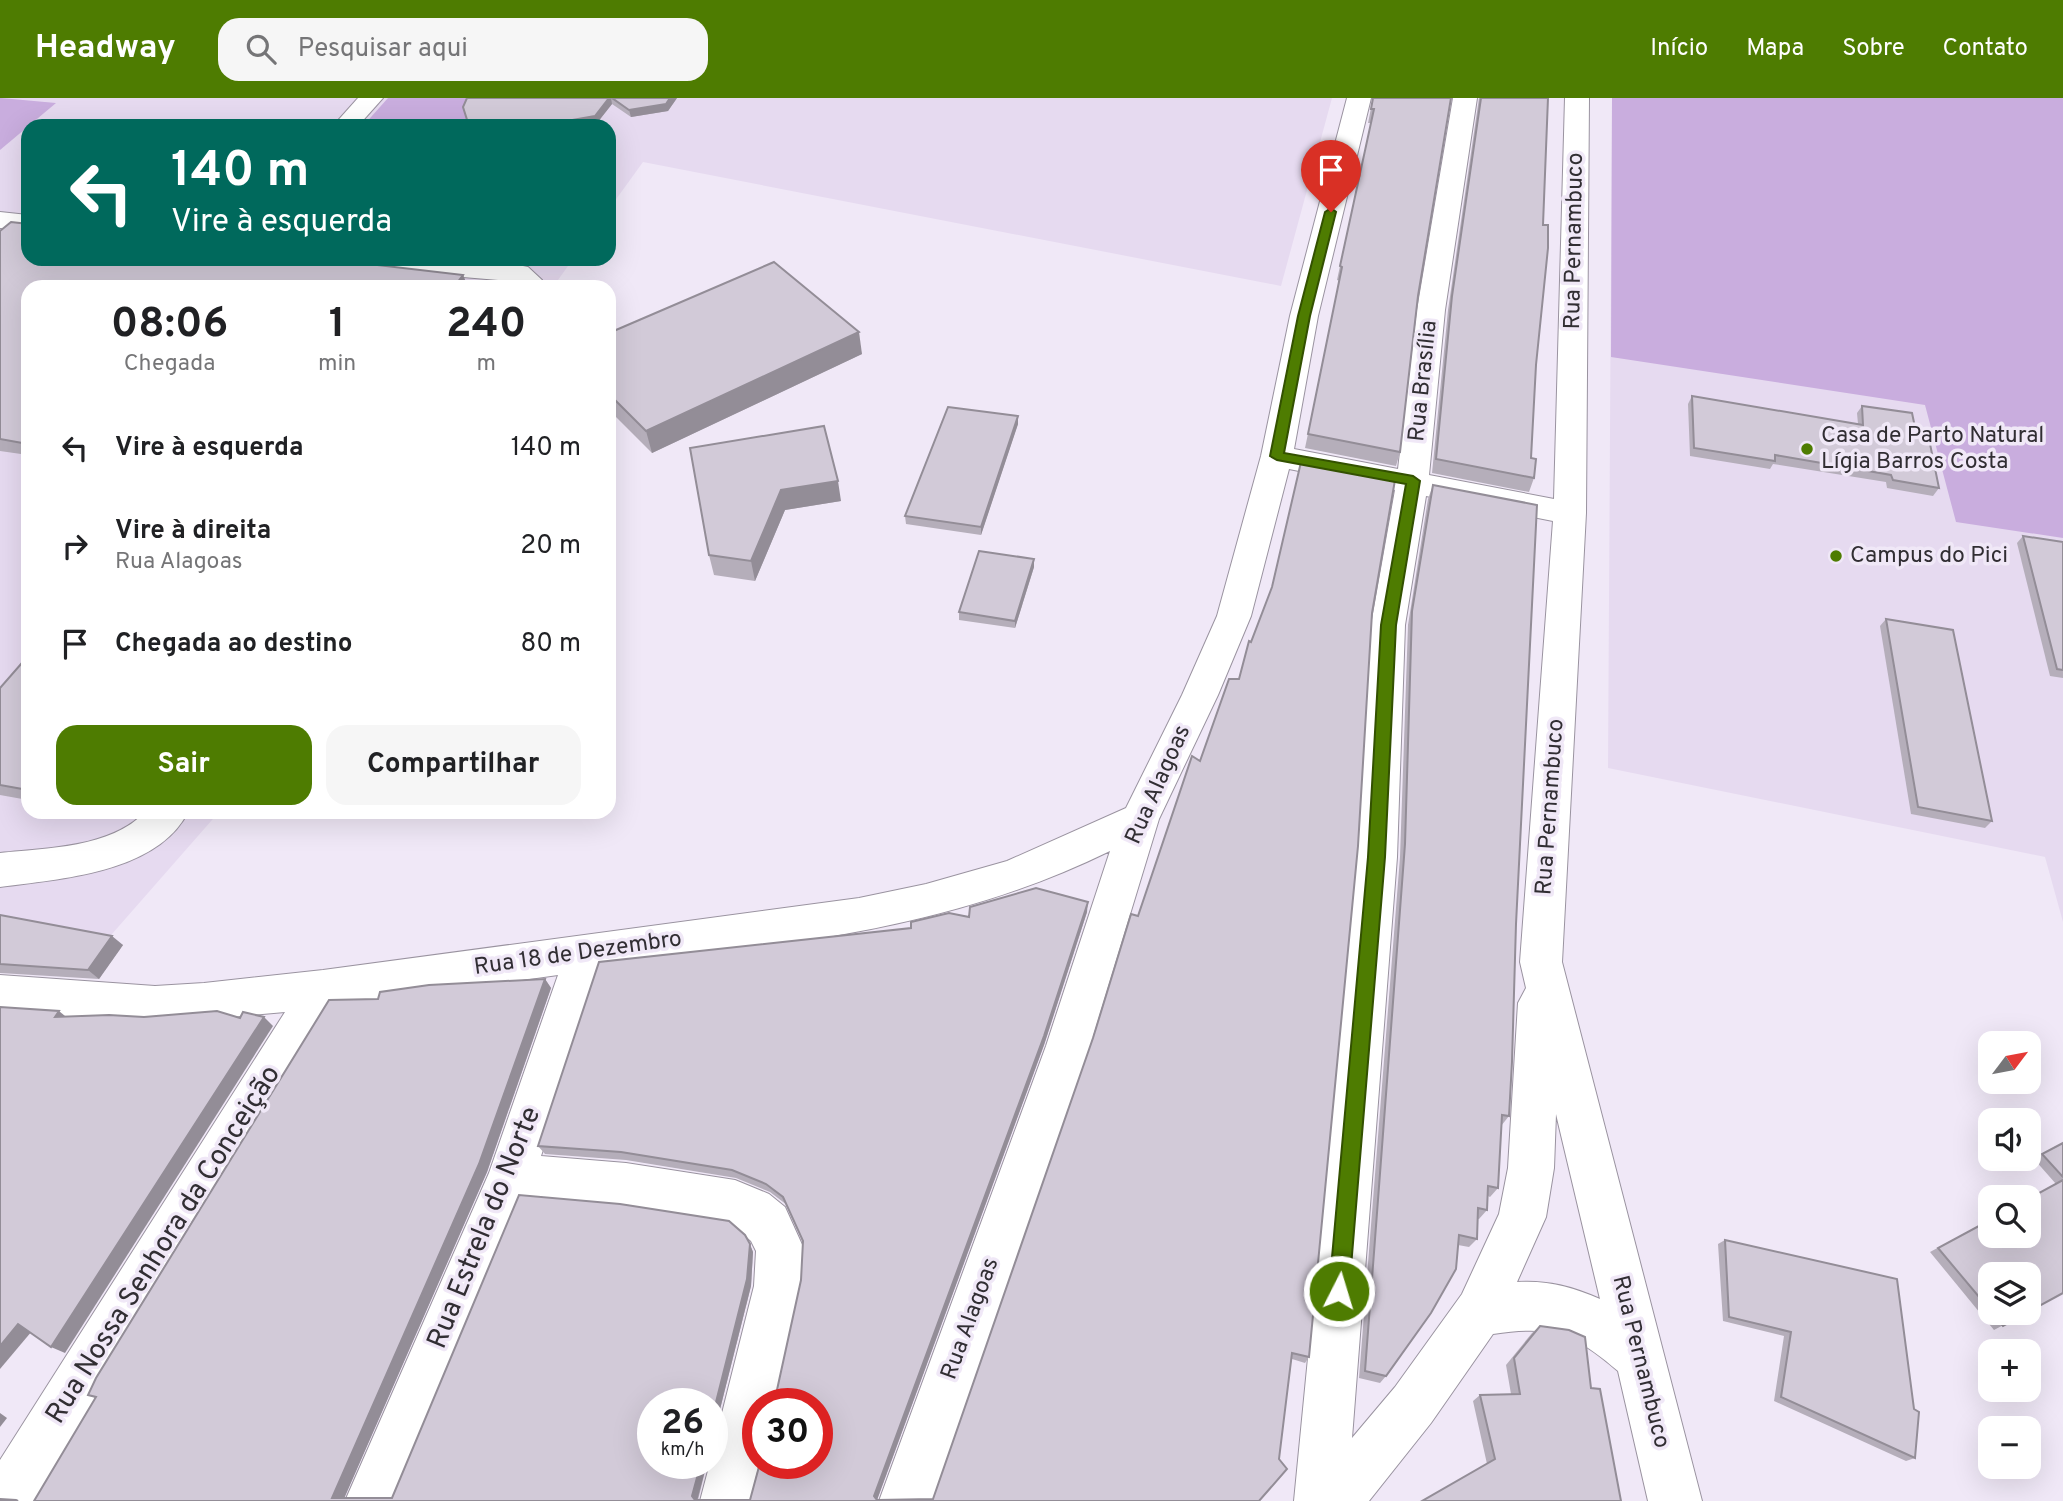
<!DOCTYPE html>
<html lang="pt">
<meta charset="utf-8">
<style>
body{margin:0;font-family:Overpass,sans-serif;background:#f6f6f6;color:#202124;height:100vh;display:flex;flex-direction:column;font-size:26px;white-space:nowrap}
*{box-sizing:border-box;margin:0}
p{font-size:23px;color:#757577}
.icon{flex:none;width:38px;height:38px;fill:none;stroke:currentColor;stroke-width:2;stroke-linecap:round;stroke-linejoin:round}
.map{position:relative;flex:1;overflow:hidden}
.sheet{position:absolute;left:21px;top:182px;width:595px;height:539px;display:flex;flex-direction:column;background:#fff;border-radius:21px;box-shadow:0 7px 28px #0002}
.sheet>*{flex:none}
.guide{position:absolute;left:21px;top:21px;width:595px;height:147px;border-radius:21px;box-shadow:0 7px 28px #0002;background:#00695c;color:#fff;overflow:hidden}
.needle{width:46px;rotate:58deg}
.buttons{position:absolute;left:1978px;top:933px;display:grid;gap:14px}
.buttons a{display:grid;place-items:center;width:63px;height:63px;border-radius:14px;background:#fff;box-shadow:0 7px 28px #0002;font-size:35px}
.speed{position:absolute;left:637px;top:1290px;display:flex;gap:14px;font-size:35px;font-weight:700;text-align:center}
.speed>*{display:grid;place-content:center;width:91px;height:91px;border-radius:50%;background:#fff;box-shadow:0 7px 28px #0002;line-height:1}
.speed small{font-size:18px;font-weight:400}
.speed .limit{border:10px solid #d22;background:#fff;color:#111}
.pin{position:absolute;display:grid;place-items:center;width:60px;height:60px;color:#fff;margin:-72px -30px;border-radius:50% 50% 50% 0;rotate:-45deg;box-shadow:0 0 7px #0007}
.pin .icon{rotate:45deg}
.me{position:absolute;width:77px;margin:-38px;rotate:5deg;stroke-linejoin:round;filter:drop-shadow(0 0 5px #0008)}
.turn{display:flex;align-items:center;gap:24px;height:147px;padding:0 35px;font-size:32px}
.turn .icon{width:91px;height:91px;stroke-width:2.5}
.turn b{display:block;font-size:49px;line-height:60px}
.eta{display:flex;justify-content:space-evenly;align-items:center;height:119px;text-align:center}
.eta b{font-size:42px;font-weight:700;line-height:49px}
.primary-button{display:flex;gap:14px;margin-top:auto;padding:14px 35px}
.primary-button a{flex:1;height:80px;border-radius:21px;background:#4e7c01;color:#fff;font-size:28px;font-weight:700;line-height:80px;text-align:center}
.primary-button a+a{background:#f6f6f6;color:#202124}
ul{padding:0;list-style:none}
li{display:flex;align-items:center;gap:21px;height:98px;padding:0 35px}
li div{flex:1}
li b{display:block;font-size:26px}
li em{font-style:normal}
header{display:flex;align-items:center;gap:42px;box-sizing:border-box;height:98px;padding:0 35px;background:#4e7c01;color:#fff}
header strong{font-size:33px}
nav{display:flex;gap:38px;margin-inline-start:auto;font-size:24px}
.search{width:490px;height:63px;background:#f6f6f6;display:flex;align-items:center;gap:18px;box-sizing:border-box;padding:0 24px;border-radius:21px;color:#757577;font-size:26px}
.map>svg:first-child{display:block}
.built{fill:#e6daf0}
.green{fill:#c9adde}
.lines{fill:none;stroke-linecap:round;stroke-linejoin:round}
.minor-casing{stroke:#9a93a0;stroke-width:2}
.minor{fill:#fff;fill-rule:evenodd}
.wall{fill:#b5aeba}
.shaded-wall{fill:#938d97}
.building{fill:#d2cad8;stroke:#938d97;stroke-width:2}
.route{fill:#4e7c01;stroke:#335101;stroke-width:2}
.poi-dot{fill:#4e7c01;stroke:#f0e8f7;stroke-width:2.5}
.labels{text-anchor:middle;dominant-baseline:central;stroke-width:7;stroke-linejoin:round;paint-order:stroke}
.street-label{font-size:23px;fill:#312e33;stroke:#f0e8f7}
.poi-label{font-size:23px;fill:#312e33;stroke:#f0e8f7;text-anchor:start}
.near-street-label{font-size:28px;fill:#312e33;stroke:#f0e8f7}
</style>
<header>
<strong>Headway</strong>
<div class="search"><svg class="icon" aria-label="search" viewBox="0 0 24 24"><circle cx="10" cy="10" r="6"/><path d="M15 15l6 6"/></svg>Pesquisar aqui</div>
<nav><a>Início</a><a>Mapa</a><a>Sobre</a><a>Contato</a></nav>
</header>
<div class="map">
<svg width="2063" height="1403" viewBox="0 0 2063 1403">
<rect width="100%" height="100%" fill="#f0e8f7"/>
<!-- built -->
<g class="built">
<path d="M0 0H1332L1281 188 643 64 609 111V28H28V161H573L553 189H28V714H219L105 844V873L0 845Z"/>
<path d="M1612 0H2063V824L2045 759 1608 670Z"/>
</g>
<!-- green -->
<g class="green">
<path d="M0 0H1L56 5 0 52Z"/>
<path d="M388 0H475L469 28H363Z"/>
<path d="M1612 0H2063V440L1956 424 1925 307 1611 259Z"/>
</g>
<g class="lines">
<!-- minor casing -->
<g class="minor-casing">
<g id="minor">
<path d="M358 0H383L358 28H333Z"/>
<path d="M1347 0H1371L1318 218 1294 351 1398 371 1417 212 1453 0H1477L1445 212 1429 377 1554 401 1565 0H1589L1586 415 1562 864 1702 1403H1648L1618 1273C1574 1235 1552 1227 1493 1236L1431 1325 1369 1403H1294L1357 759 1371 527 1395 392 1289 371 1251 518 1218 597 1159 721 1090 948 933 1403H879L1046 948 1110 753C945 834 781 846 602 871L541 1058 626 1065 735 1082 769 1096 785 1109 804 1151 802 1188 776 1306H758V1365H762L754 1403H700L710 1365H712V1355L754 1188 756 1153 751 1143 734 1128 626 1111 524 1102 399 1403H345L489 1075 558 877 336 908 35 1403H0V1362L285 914 155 926 0 915V877L155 888 204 885 323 872 859 800 926 786 1007 763 1126 710 1182 597 1217 518 1261 358 1290 218ZM1426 398 1553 423 1520 864 1526 890 1518 905 1508 1070 1499 1116 1462 1196 1395 1289 1352 1340 1397 759 1405 527ZM1556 1016 1600 1201C1573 1189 1548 1182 1517 1184L1546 1119 1554 1070Z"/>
<path d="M0 114 28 117V133L0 130Z"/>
<path d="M331 161H446L518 167 528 169 542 182 540 189H512L513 184 511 183 345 169 335 167Z"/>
<path d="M145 714H188C157 775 60 781 0 789V755C46 750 111 750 145 714Z"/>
</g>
</g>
<!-- minor -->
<use href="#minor" class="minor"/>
</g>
<!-- wall -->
<g class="wall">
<path d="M467 0H677L668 13 631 19 612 6 597 25 582 28H468Z"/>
<path d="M1373 0 1418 198 1400 354 1396 368 1305 350 1340 183 1337 182 1371 25H1368Z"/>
<path d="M1479 0H1548L1531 360 1534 380 1529 394 1432 375 1448 212Z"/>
<path d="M0 133 463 177 468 189H28V357L0 353Z"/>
<path d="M609 235 862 256 652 355 609 312Z"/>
<path d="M1692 298 1858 326 1857 315 1862 308 1916 334 1939 390 1933 398 1887 390 1886 384 1773 366 1770 371 1690 358 1688 306Z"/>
<path d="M1018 318V326L981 437 906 426 905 418Z"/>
<path d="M690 350 841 403 785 412 755 483 714 477 709 457Z"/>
<path d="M1433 387 1516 826 1509 1018 1501 1028 1498 1090 1490 1099 1488 1098 1487 1112 1479 1121H1478L1477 1141 1469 1149 1458 1147 1386 1278 1380 1285 1359 1280 1400 759 1408 527 1428 401Z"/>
<path d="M2023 438 2063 444V580L2050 578 2017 445Z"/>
<path d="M1034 461V469L1015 530 959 522V514Z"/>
<path d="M1372 515 1309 1259 1305 1265 1292 1261 1259 1403H34L96 1300 88 1297 378 901 545 881 551 890 487 1074 344 1400H392L745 1137 753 1154 751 1188 712 1343V1306L653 1365H707L698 1402H750L775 1301 801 1182 803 1143 787 1107 770 1094 736 1080 626 1062 545 1056 538 1048 911 830 969 819 1087 814 1044 947 877 1402 933 1401 1138 818 1200 663 1239 581 1251 544Z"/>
<path d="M1886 521 1992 723 1985 730 1911 716 1880 528Z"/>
<path d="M28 558V702L0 697V590Z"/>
<path d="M95 714H121L118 718Z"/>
<path d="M0 817 123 847 99 881 0 875Z"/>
<path d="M2063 1045V1195L1990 1176V1214H2028L1994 1232 1930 1154 2056 1086 2034 1061Z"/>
<path d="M1725 1142 1915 1360 1906 1363 1774 1303 1784 1238 1723 1223 1718 1146Z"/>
<path d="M1540 1228 1591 1290 1621 1403 1487 1366 1473 1303 1480 1297 1511 1296 1506 1267 1532 1235Z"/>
</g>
<!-- shaded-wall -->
<g class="shaded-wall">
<path d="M609 0H611L612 6 597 25 582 28H545L544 27Z"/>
<path d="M670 0H677L668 13 631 19 629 12Z"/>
<path d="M463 177 468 189H454Z"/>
<path d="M859 234 862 256 652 355 646 333Z"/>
<path d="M1018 318V326L981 437V429Z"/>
<path d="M838 383 841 403 785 412 755 483 751 463 781 392Z"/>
<path d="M1034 461V469L1015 530V523Z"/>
<path d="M114 714H121L118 718Z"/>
<path d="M1088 804 1087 814 1044 947 877 1402 874 1398Z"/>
<path d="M112 838 123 847 99 881 88 872Z"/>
<path d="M545 881 551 890 487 1074 343 1403 332 1400Z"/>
<path d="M59 913 71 923 55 919Z"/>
<path d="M264 919 273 928 65 1255 51 1249Z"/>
<path d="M750 1146 753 1154 751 1188 712 1343V1320Z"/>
<path d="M18 1226 32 1233 0 1271V1248Z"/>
<path d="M0 1315 7 1320 0 1329Z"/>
<path d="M701 1365H707L697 1403 692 1398Z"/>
</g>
<!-- building -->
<g class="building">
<path d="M467 0H609L595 18 544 27 526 26 523 28H469L463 9Z"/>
<path d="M612 0H670L666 6 629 12Z"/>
<path d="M1373 0H1451L1418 198 1400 354 1308 336 1342 169 1340 168 1374 11H1371Z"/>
<path d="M1481 0H1548L1543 127H1548V150L1536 267 1531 360 1536 361 1534 380 1436 361 1452 198Z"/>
<path d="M11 124 28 126V161H326L463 177 454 189H28V346L0 341V133Z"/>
<path d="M774 164 859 234 646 333 609 296V235Z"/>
<path d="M1692 298 1863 327 1862 308 1912 315 1916 334 1928 336 1939 390 1893 382 1891 377 1775 357V363L1694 350Z"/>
<path d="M948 309 1018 318 981 429 905 418Z"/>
<path d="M824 328 838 383 781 392 751 463 709 457 690 350Z"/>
<path d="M1301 364 1395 382 1372 515 1358 748 1309 1259 1292 1255 1279 1361 1287 1371 1259 1403H34L96 1299 88 1297 96 1280 329 902 378 901 380 894 429 887 545 881 479 1066 332 1400H392L519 1097 620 1106 729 1123 745 1137 750 1146 747 1181 712 1320V1306H653V1365H701L692 1398 695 1402H750L760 1365H817V1306H758V1359L757 1358V1303L775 1301 801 1182 803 1143 783 1099 766 1086 732 1072 621 1054 538 1048 599 864 911 830V824L949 815 969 819 970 809 1036 790 1088 804 1044 938 874 1398 877 1402 933 1401 1093 940 1131 816 1138 818 1192 658 1200 663 1229 581H1239L1249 543 1251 544 1272 489Z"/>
<path d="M1433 387 1537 407 1516 826 1512 964 1509 1018 1502 1017 1498 1090 1488 1088 1487 1112 1478 1110 1477 1141 1459 1137 1456 1171 1431 1215 1386 1278 1365 1273 1405 746 1412 513Z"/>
<path d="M2023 438 2063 444V572L2057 571Z"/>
<path d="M979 453 1034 461 1015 523 959 514Z"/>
<path d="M1886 521 1953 532 1992 723 1918 709Z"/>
<path d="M28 558V692L0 687V590Z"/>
<path d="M0 817 112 838 88 872 0 866Z"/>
<path d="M0 909 59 913 55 919 109 917 144 919 217 913 240 920 243 914 264 919 51 1249 18 1226 0 1248Z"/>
<path d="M2063 1045V1079L2042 1056Z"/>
<path d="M2063 1082V1195L2028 1214V1176H1990V1212L1938 1150 1990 1122V1138H2028V1101Z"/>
<path d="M1725 1142 1897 1181 1914 1311 1919 1314 1915 1360 1781 1299 1791 1234 1729 1219Z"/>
<path d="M1992 1214H2028L2003 1228Z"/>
<path d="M1540 1228 1569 1232 1585 1239 1591 1290 1600 1291 1621 1403H1422L1495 1361 1480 1297 1520 1296 1514 1260Z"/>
<path d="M0 1401 16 1402 18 1403H0Z"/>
</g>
<!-- route -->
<path class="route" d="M1331 110 1336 114 1310 218 1284 355 1413 378 1420 383 1396 527 1385 759 1349 1193 1346 1200 1339 1203 1332 1200 1329 1193 1368 759 1381 527 1406 386 1277 362 1270 358 1298 218 1325 114Z"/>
<!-- markers -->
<g class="poi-dot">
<circle cx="1807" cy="351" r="7"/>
<circle cx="1836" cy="458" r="7"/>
</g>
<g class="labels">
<!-- street labels -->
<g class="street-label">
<text transform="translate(1575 143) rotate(-89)">Rua Pernambuco</text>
<text transform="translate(1424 283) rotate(-84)">Rua Brasília</text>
<text transform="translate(1159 687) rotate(-66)">Rua Alagoas</text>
<text transform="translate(1551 709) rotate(-86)">Rua Pernambuco</text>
<text transform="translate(578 856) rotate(-8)">Rua 18 de Dezembro</text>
<text transform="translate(971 1221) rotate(-70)">Rua Alagoas</text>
<text transform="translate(1640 1264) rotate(76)">Rua Pernambuco</text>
</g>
<!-- poi labels -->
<g class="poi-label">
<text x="1821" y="338">Casa de Parto Natural<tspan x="1821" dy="26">Lígia Barros Costa</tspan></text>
<text x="1850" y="458">Campus do Pici</text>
</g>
<!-- near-street labels -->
<g class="near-street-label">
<text transform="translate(485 1130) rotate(-68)">Rua Estrela do Norte</text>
<text transform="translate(164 1147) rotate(-58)">Rua Nossa Senhora da Conceição</text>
</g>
</g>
</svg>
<div class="buttons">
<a><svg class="needle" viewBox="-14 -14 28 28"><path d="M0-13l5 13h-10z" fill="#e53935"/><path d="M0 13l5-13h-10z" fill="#757577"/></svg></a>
<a><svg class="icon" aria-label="sound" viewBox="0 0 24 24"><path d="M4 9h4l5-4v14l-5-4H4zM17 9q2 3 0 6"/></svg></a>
<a><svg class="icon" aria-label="search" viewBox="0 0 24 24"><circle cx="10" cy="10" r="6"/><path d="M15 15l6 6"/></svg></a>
<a><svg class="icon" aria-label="layers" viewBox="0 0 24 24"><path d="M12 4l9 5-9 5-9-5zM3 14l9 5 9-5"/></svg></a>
<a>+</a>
<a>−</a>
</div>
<div class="speed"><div>26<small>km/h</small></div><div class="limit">30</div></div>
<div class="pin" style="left:1331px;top:114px;background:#d93025"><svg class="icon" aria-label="arrive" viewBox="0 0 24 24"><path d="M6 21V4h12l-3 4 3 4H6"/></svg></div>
<svg class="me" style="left:1339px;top:1193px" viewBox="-20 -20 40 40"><circle r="17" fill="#4e7c01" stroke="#fff" stroke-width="3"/><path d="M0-11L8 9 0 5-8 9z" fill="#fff"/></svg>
<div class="guide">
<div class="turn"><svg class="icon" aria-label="left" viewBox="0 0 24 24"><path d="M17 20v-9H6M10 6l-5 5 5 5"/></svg><div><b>140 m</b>Vire à esquerda</div></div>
</div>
<section class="sheet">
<div class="eta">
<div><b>08:06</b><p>Chegada</p></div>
<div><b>1</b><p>min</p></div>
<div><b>240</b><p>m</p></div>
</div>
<ul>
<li><svg class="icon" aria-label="left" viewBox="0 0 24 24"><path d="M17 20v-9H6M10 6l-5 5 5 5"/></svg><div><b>Vire à esquerda</b></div><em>140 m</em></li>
<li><svg class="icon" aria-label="right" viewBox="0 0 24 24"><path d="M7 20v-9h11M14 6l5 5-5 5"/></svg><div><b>Vire à direita</b><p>Rua Alagoas</p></div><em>20 m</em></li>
<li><svg class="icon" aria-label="arrive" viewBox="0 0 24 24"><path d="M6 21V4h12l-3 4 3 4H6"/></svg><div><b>Chegada ao destino</b></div><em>80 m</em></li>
</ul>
<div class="primary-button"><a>Sair</a><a>Compartilhar</a></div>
</section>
</div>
